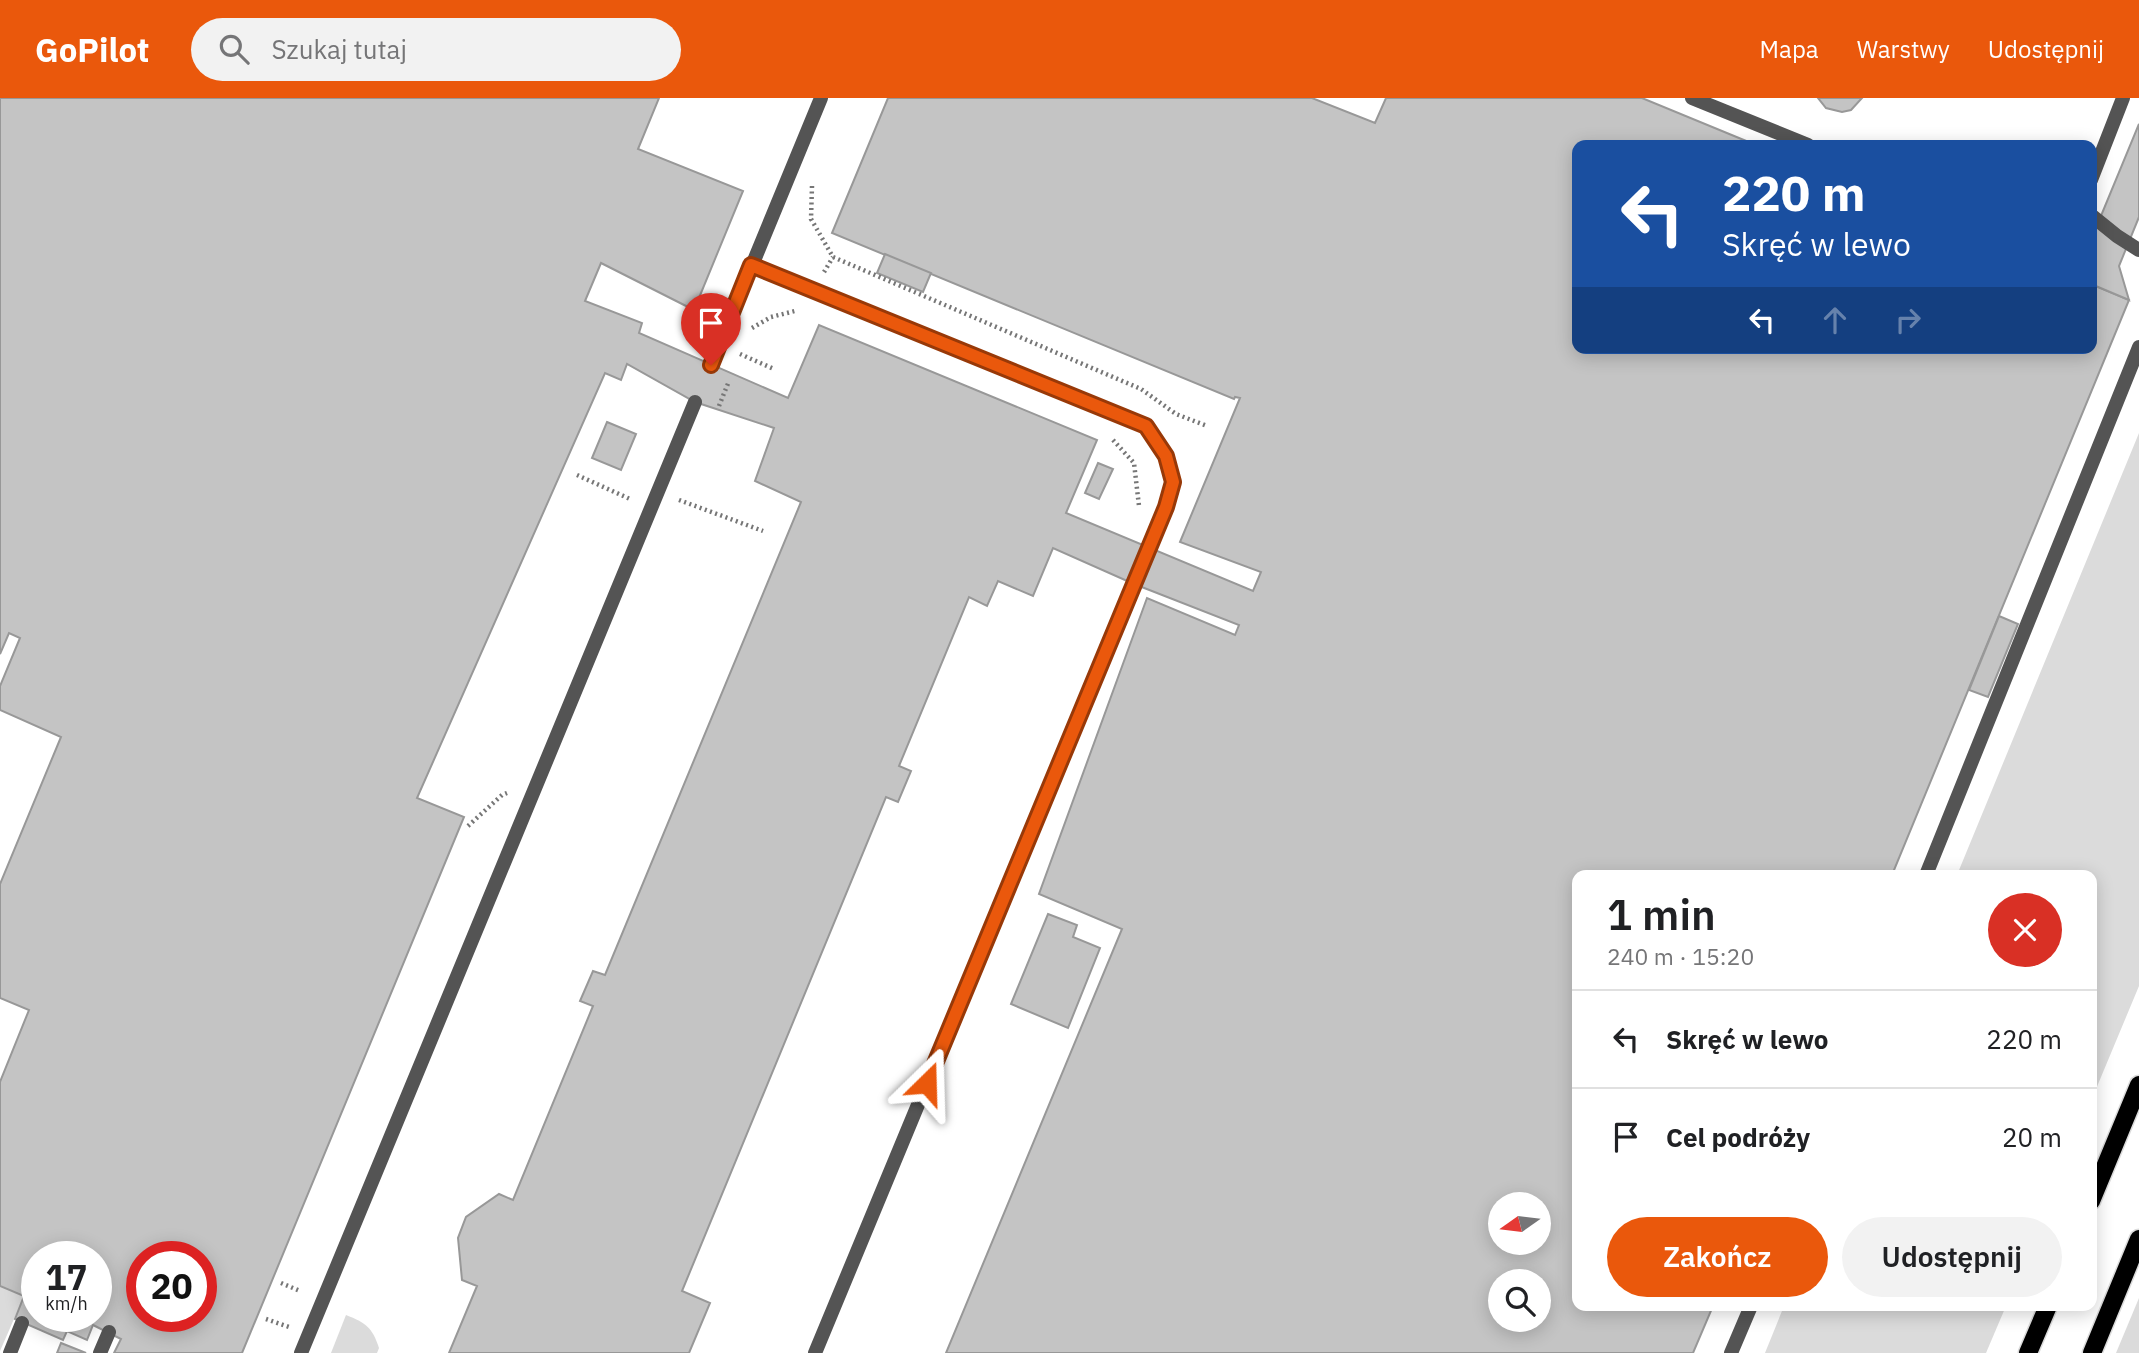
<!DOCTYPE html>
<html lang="pl">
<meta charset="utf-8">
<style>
body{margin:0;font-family:"IBM Plex Sans",sans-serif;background:#f2f2f2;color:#202124;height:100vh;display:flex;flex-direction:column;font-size:26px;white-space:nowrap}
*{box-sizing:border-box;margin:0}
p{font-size:23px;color:#757577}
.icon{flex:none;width:38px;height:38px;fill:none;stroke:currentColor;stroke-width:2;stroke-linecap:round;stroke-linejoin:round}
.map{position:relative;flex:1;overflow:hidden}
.drawer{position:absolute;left:1572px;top:772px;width:525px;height:441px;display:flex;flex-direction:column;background:#fff;border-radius:14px;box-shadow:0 4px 18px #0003}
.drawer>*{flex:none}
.top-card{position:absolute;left:1572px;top:42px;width:525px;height:214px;border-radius:14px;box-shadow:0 4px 18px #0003;background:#1a4fa0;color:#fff;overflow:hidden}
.needle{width:46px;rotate:256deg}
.tools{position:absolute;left:1488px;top:1094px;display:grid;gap:14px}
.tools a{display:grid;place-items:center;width:63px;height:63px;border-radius:50%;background:#fff;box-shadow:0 4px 18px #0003;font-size:35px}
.speed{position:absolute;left:21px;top:1143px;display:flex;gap:14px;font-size:35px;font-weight:700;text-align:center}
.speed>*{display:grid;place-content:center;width:91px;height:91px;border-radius:50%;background:#fff;box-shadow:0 4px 18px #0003;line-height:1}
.speed small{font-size:18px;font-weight:400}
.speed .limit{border:10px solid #d22;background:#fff;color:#111}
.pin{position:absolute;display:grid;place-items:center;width:60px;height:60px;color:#fff;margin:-72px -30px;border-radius:50% 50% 50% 0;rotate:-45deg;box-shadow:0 0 7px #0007}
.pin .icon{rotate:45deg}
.me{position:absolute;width:77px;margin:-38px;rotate:22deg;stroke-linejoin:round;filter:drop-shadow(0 0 5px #0008)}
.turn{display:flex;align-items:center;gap:24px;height:147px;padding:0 35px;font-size:32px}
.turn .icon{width:91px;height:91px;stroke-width:2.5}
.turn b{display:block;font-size:49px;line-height:60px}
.lanes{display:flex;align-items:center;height:66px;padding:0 35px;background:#0003;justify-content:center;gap:35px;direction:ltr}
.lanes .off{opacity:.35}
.round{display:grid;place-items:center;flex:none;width:74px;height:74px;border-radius:37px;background:#f2f2f2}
.headline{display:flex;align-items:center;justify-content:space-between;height:119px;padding:0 35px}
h1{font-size:42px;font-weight:600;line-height:52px}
.primary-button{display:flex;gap:14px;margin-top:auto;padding:14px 35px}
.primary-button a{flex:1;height:80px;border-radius:42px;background:#ea580c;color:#fff;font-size:28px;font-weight:600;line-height:80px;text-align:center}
.primary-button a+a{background:#f2f2f2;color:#202124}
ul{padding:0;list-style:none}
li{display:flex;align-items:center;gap:21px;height:98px;padding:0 35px;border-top:2px solid #e0e0e0}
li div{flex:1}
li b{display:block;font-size:26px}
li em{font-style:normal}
header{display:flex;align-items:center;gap:42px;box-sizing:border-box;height:98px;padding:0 35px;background:#ea580c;color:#fff}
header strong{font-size:33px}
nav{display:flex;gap:38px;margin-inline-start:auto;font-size:24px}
.search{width:490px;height:63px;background:#f2f2f2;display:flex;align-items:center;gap:18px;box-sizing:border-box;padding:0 24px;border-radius:38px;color:#757577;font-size:26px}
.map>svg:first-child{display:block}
.green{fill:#dbdbdb}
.building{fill:#c4c4c4;stroke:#989898;stroke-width:2;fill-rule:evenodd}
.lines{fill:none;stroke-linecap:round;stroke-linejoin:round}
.primary-casing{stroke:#dbdbdb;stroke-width:21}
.path{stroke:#767676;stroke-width:4.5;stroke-dasharray:2 3.5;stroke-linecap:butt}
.lane{stroke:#545454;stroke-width:14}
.primary{stroke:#000;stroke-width:18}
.route-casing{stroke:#983908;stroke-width:18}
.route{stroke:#ea580c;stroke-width:12}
</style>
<header>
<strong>GoPilot</strong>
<div class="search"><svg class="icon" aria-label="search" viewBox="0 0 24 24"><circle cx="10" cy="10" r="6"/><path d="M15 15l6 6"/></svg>Szukaj tutaj</div>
<nav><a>Mapa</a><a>Warstwy</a><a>Udostępnij</a></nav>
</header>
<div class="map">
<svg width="2139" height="1255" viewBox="0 0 2139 1255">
<rect width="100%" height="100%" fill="#fff"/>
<!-- green -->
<g class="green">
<path d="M2139 335V888L2091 1003V777H1957Z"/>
<path d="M0 1188 24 1198 0 1253Z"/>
<path d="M2139 1200V1255H2116Z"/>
<path d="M1784 1208H2006L1986 1255H1765Z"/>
<path d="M346 1217C366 1225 372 1229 379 1250L377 1255H331Z"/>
</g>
<!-- building -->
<g class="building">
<path d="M0 0H659L638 51 743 93 694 212 601 165 585 203 642 225 639 235 788 300 819 227 1097 342 1066 415 1253 493 1261 474 1180 444 1240 300 1235 299 1234 301 832 135 888 0H1312L1375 25 1386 0H1642L1756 47H1577V250H2091V186L2129 202 1892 777H1577V1208H1713L1693 1255H946L1122 831 1039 796 1147 500 1235 537 1239 527 1134 486 1053 450 1033 498 998 483 987 508 969 499 899 668 911 673 898 704 886 699 682 1193 710 1205 689 1255H449L477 1188 462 1182 458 1140 466 1119 499 1096 513 1102 593 908 580 903 593 873 605 877 801 404 755 383 774 330 695 304 627 266 621 282 605 275 417 700 464 719 242 1255H114L121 1241 93 1227 87 1242 67 1233 63 1242 15 1221 24 1198 0 1188V984L29 912 0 900V786L61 639 0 612V588L20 540 9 535 0 556ZM1500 1106H1538V1144H1500ZM37 1158H96V1218H37ZM142 1158H201V1218H142ZM1500 1183H1538V1222H1500Z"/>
<path d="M1818 0H1862L1851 12 1842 14 1826 10Z"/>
<path d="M2139 26V119L2119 168 2129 202 2091 186V142Z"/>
<path d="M885 156 931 175 923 194 877 175Z"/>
<path d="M607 324 636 336 621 372 592 360Z"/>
<path d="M1098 365 1113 371 1099 401 1085 395Z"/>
<path d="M1999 518 2018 526 1988 599 1969 592Z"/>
<path d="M1048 816 1077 827 1073 839 1100 850 1068 930 1011 906Z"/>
<path d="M61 1245 86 1255H57Z"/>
</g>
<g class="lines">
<!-- primary casing -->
<g class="primary-casing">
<g id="primary">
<path d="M2091 1103 2139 987"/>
<path d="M2028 1255 2048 1208"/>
<path d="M2092 1255 2139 1141"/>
</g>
</g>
<!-- path -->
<g class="path">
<path d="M812 88 811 121 833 159 1141 291 1176 316 1207 328"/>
<path d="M824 174 833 159"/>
<path d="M752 230 771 219 795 213"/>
<path d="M687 238 698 242"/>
<path d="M740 256 774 271"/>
<path d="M719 308 729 283"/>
<path d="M1113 342 1134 365 1139 408"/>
<path d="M577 377 630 401"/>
<path d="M679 402 763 433"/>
<path d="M468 728 502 697 507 695"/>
<path d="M281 1185 300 1193"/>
<path d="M266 1221 289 1229"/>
</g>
<!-- lane -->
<g class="lane">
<path d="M1692 0 1808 47"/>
<path d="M2091 82 2123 0"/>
<path d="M2091 117 2117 138 2139 152"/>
<path d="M751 167 1146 328 1166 358 1173 384 1166 409 815 1255"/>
<path d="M711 267 821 0"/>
<path d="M1926 777 2139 249"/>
<path d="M10 1255 22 1225"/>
<path d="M100 1255 109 1234"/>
<path d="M301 1255 695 304"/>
<path d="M1731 1255 1751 1208"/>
</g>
<!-- primary -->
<use href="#primary" class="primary"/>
</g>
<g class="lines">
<!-- route casing -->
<g class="route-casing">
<path id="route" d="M711 267 751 167 1146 328 1166 358 1173 384 1166 409 927 985"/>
</g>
<!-- route -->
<use href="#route" class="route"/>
</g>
</svg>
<div class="tools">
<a><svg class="needle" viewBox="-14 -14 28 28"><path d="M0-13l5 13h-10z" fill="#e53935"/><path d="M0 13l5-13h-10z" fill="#757577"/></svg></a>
<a><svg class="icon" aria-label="search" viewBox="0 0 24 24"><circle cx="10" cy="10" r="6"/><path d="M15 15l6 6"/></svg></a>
</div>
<div class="speed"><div>17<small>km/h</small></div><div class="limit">20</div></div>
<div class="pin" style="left:711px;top:267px;background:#d93025"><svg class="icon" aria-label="arrive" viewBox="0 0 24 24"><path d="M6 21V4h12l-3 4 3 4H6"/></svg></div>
<svg class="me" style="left:927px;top:985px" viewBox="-20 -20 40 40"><path d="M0-17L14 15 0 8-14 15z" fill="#ea580c" stroke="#fff" stroke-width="4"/></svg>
<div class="top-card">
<div class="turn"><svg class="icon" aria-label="left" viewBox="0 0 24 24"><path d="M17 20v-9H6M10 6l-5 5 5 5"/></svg><div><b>220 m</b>Skręć w lewo</div></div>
<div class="lanes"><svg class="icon" aria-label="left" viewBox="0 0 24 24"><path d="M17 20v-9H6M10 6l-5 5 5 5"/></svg><svg class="icon off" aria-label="ahead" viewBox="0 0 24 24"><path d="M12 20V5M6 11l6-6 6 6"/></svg><svg class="icon off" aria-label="right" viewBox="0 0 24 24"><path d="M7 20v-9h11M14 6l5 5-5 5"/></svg></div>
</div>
<section class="drawer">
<div class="headline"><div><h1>1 min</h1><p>240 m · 15:20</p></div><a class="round" style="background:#d93025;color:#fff"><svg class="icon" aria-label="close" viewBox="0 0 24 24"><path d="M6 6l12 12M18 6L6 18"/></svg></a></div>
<ul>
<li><svg class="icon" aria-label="left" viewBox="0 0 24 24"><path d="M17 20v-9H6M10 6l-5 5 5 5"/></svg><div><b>Skręć w lewo</b></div><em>220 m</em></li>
<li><svg class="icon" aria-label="arrive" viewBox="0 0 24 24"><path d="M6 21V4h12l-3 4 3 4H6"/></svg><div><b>Cel podróży</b></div><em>20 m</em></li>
</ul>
<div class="primary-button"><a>Zakończ</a><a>Udostępnij</a></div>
</section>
</div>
